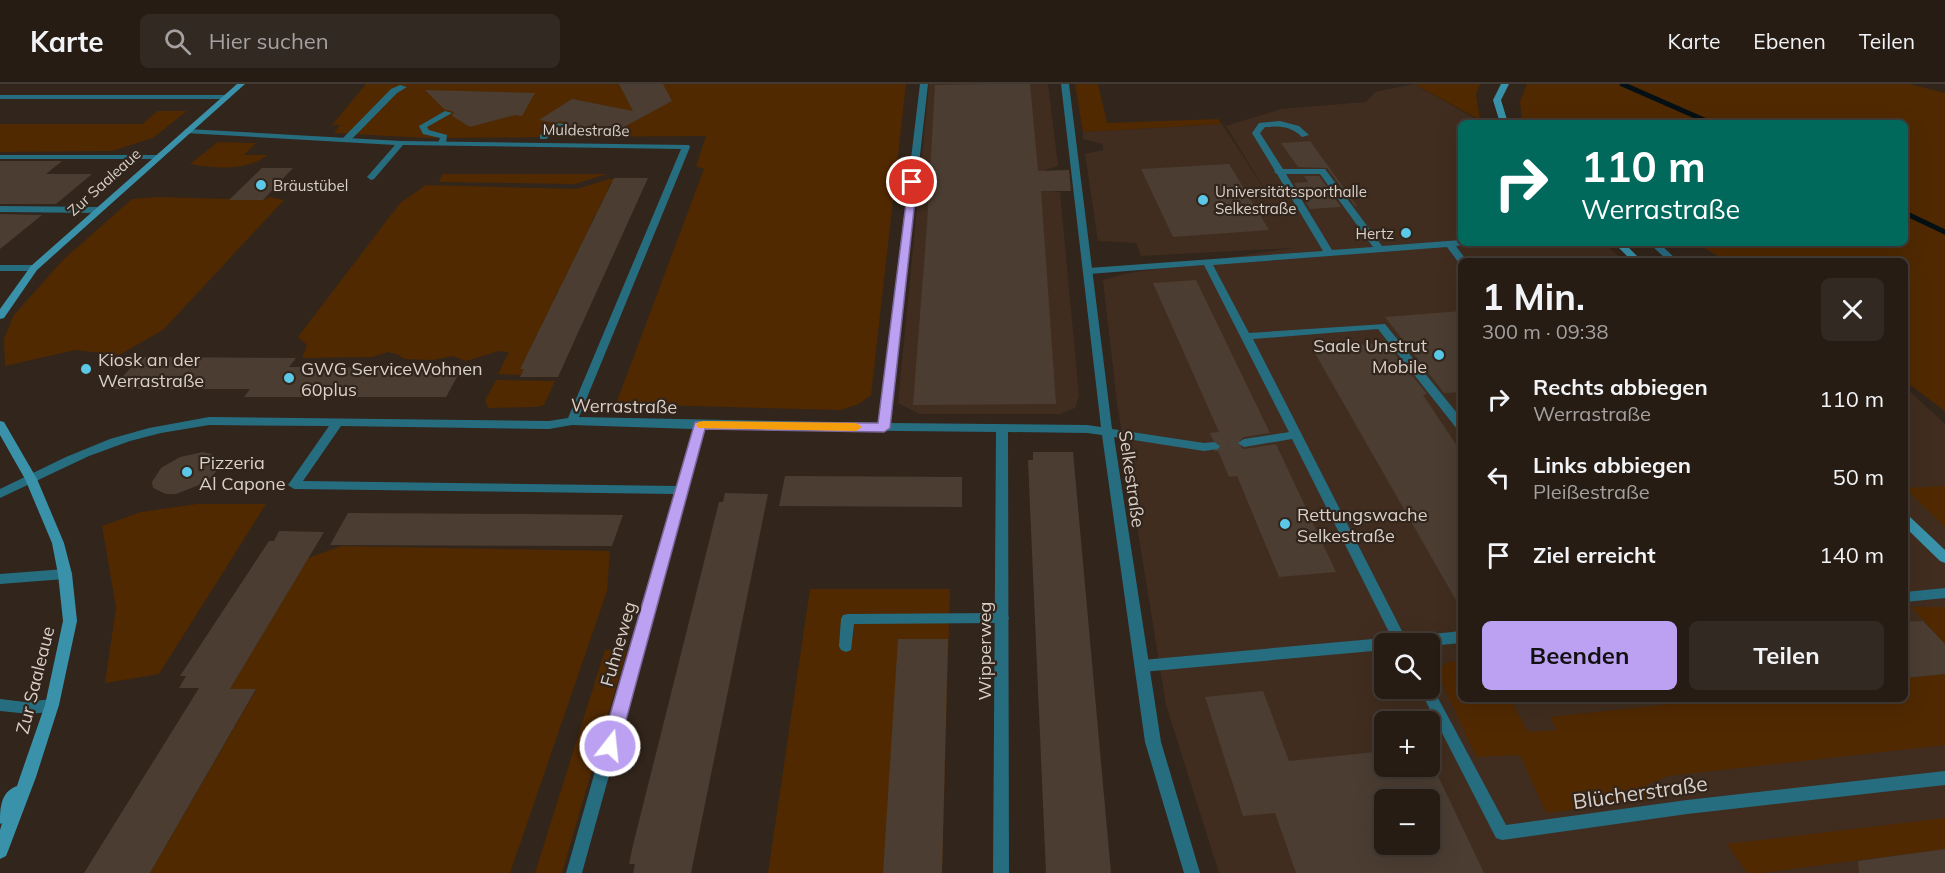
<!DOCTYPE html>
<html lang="de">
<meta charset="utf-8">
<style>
body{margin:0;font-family:Mulish,sans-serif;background:#322922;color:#f1f3f6;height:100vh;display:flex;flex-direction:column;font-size:22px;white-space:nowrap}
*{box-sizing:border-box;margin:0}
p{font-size:20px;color:#a4a1a0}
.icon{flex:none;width:33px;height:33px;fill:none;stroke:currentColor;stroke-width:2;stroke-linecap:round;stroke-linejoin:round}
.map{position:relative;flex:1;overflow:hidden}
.side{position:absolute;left:1458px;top:174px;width:450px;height:444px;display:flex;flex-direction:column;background:#261c14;border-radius:9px;box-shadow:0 6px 24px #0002,0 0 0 2px #423a34}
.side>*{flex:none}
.hud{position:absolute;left:1458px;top:36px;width:450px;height:126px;border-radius:9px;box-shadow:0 6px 24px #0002,0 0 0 2px #423a34;background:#00695c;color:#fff;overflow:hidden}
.controls{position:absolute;left:1374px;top:549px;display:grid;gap:12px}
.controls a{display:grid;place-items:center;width:66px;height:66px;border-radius:9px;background:#261c14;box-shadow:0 6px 24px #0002,0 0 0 2px #423a34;font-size:30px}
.pin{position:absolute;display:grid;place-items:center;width:51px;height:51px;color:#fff;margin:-26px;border:3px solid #fff;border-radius:50%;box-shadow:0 2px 6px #0007}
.me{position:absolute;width:66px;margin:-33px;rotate:16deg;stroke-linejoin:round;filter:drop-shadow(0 0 4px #0008)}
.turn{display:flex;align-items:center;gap:21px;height:126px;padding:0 24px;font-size:27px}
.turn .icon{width:78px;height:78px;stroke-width:2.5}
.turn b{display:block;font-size:42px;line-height:51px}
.round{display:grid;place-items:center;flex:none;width:63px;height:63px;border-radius:9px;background:#322922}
.summary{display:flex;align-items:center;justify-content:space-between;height:102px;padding:0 24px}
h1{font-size:36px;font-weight:700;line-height:45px}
.button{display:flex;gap:12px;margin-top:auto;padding:12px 24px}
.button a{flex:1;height:69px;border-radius:9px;background:#bca0f2;color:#111;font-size:24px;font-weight:700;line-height:69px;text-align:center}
.button a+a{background:#322922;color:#f1f3f6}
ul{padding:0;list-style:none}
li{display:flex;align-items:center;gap:18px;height:78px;padding:0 24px}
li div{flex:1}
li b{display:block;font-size:22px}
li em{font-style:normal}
header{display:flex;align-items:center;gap:36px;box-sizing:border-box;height:84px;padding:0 30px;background:#261c14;border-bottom:2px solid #423a34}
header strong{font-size:28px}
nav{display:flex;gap:33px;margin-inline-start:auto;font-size:21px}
.search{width:420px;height:54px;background:#322922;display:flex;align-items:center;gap:15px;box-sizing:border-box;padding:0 21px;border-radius:9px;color:#a4a1a0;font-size:22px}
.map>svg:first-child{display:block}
.built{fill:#402d1f;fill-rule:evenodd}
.green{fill:#502901}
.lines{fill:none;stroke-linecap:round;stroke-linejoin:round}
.stream{stroke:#041014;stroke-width:5}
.building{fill:#4b3d32;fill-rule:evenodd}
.street-tunnel{stroke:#4b3f35;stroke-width:11;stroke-dasharray:11 5;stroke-linecap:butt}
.lane{fill:#276d80;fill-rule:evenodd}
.street{fill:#276d80;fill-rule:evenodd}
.secondary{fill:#3992aa;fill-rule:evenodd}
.route{fill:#bca0f2;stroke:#7a689d;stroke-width:1.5}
.slow{fill:#f59e0b}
.poi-dot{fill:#5ac8e6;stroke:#32251b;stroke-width:2}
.labels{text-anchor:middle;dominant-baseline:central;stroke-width:4.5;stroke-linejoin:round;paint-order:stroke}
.far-street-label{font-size:15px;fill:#d9d0ca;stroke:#32251b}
.far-poi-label{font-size:15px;fill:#d9d0ca;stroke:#32251b;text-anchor:start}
.poi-label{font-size:18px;fill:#d9d0ca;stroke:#32251b;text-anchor:start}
.street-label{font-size:18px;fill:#d9d0ca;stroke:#32251b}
.near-street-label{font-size:21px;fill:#d9d0ca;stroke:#32251b}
</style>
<header>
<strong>Karte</strong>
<div class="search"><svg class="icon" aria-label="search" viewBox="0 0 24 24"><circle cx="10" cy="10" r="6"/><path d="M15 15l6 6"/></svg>Hier suchen</div>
<nav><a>Karte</a><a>Ebenen</a><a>Teilen</a></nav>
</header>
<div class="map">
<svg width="1945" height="789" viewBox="0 0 1945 789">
<rect width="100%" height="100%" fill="#32251b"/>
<!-- built -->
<g class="built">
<path d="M929 0H1048L1058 82 1045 86 1049 107 1060 108 1079 312 1075 324 1060 330H919L898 319Z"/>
<path d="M1414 0 1483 39H1461V159H1604L1624 177H1461V615H1905V303L1945 340V789H1219L1166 621 1117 319 1103 196 1123 190 1292 164 1141 172 1136 159 1098 157 1085 70 1103 66V60L1083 55V48L1222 40 1269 112 1226 42 1281 25 1366 18 1375 8ZM1384 560H1430V604H1384ZM1384 638H1430V682H1384ZM1384 716H1430V760H1384Z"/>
</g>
<!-- green -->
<g class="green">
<path d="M366 0H906L871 311 859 320 841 326 616 320 704 85 696 82 706 52 426 54 334 49 340 41H332Z"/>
<path d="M1075 0H1098L1107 39 1218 35 1222 40 1083 48Z"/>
<path d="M1414 0H1480L1476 10 1480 36Z"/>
<path d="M1527 0H1910L1945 9V327L1905 297V177H1726L1696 159H1905V39H1601L1594 35 1522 39 1520 17Z"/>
<path d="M158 27H187L153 54 112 67 0 68V40H142Z"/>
<path d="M218 58 256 59 244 71H268C246 87 216 85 190 80Z"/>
<path d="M442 90H607L575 100 439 98Z"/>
<path d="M609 95H614L615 98H611L607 108V115H603L599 124V131H595L590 141 591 149H587L582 159V167H578L573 177 572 187H568L563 197 562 206H558L553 217 552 227 548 228 542 240 541 250H537L531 262 530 273H526L520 285H524L521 291 498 290 509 268 499 267 466 277 453 272 432 276 404 275 399 271 388 268 372 273 302 274 307 261 298 253 400 119 426 101 577 105Z"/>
<path d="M158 113 263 116 270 113 284 116 163 246 119 271 75 266 5 282 4 255 13 232 63 176 132 115Z"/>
<path d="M496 296 555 297 544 321 536 323 488 324 485 316Z"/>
<path d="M1945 402V443L1905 404Z"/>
<path d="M197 420H266L159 590 105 599 116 524 102 442 141 428Z"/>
<path d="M341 462 610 467 607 507 510 789H150L256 606 230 605 308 474Z"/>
<path d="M810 505H950L942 789H768Z"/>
<path d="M1911 523H1945V560Z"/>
<path d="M605 566H627L562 789H535Z"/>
<path d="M1461 577V615H1510L1528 648 1557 646 1550 633 1716 615H1905V594L1945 590V661L1668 692 1646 701 1654 716 1546 729 1520 671 1476 673 1437 588 1447 578Z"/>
<path d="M1945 734V765L1761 789H1747L1727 760Z"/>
</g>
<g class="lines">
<!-- stream -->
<g class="stream">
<path d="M1622 0 1711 39"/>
<path d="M1905 129 1945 148"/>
</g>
</g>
<!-- building -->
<g class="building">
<path d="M619 0H663L672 17 609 51 568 42 567 39 560 37 555 39 539 36 572 15 633 27Z"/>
<path d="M990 0H1030L1038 87 1069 86 1071 107H1041L1056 320 913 321 927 141 935 1Z"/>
<path d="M425 6 535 9 522 32 515 31 470 43 452 32 454 28 444 25Z"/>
<path d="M1310 57 1357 122H1355L1327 84 1298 83 1281 59Z"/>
<path d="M0 77H62L46 90H92L56 120H0Z"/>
<path d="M1229 80 1269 146 1173 153 1141 85Z"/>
<path d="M262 84H293L263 116H229Z"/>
<path d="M1304 92H1319L1341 123 1310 125 1294 99 1308 98Z"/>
<path d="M614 94H648L558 293H520L524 285H520Z"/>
<path d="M0 130 42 131 0 165Z"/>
<path d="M1196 196 1270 349 1244 353 1236 360 1244 365 1276 360 1336 488 1279 493 1237 392 1229 393 1218 367 1222 362 1213 356 1210 349 1219 348 1153 199Z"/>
<path d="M1461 227V308L1444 309 1385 233Z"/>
<path d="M1386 259 1427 310 1423 311 1461 368V525L1312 264Z"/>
<path d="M140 273 296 274 289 283 462 284 446 313H244L250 305H112Z"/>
<path d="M203 368 211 370 220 378 219 384 207 398 176 410H166L153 404 152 398 161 384 180 373Z"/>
<path d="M1033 368H1073L1111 789H1046L1028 376H1033Z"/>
<path d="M785 392 962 393V423L779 422Z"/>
<path d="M725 409 768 410 691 789H633L635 780H629L633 761 714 438 719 418H723Z"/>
<path d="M348 429 526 430 623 431 612 462 330 461Z"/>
<path d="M279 447 324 448 230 605H256L150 789H84L199 604H179L186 592H180L269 457H274Z"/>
<path d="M1923 537 1945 560V590L1905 594V538Z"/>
<path d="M898 555H948L942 789H883Z"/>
<path d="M1263 607 1289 677 1384 667V682H1430V675L1484 789H1296L1275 729 1243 732 1205 613ZM1384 716H1430V760H1384Z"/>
<path d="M1945 765V789H1859L1858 777Z"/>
</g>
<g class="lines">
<!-- street-tunnel -->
<path class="street-tunnel" d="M1214 362 1244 359"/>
<!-- lane -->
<g class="lane">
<path d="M400 1 407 3 397 9 349 58H343V54L391 5Z"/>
<path d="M445 27 452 29 427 43 429 46 447 51 446 59 442 61 438 59 440 54 423 50 419 42Z"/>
<path d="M1280 37 1299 42 1309 51 1302 53C1291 42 1279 42 1265 43L1260 49 1283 85H1325L1382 162 1461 156V159H1469L1467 161 1456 162 1467 177 1459 179 1447 163 1213 181 1249 249 1385 240 1461 334V346L1457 345 1378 245 1253 255 1302 351 1296 355 1292 354 1204 181 1089 190 1084 187 1089 184 1323 167 1277 90 1274 88 1275 87 1252 49 1259 39ZM1286 90H1320L1373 163 1332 166Z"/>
<path d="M559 39 566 41 546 55H540V51Z"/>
<path d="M0 122 99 123 103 126 99 129 0 128Z"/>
<path d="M1649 159H1659L1678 177H1668Z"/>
<path d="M1002 529 1007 530 1009 534 1007 538 1002 539 854 540 851 566 846 568 841 566 839 562 841 535 843 531 848 530Z"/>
<path d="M1384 554 1389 556 1391 560H1384V566L1142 588 1137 586 1135 582 1137 578 1142 576Z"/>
</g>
<!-- street -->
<g class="street">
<path d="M920 0H928L890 339 1087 341 1101 343 1061 0H1069L1112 345 1204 359 1214 358 1220 362 1218 365 1204 367 1114 353 1161 658 1200 789H1184L1145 658 1102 351 1087 349 1008 348 1009 789H993L996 348 705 345 582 789H566L674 410 294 405 288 401 329 342 209 341 161 349 130 357 89 372 0 414V405L66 373 110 355 149 344 209 333 549 337 568 334 681 65 403 61 374 95 371 96 367 93 395 61 185 49V45H188L401 57 689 61 690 63 579 333 879 339ZM572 341 693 345 677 402 303 397 341 342 549 345Z"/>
<path d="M0 11H227L231 13 227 15H0Z"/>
<path d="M0 71H159L163 73 159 75H0Z"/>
<path d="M0 181H34L39 184 34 187H0Z"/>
<path d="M1296 347 1302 351 1405 553 1461 547V559L1430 562V560H1395L1292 355 1244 363 1238 359 1244 355Z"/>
<path d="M65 485 70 486 72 490 70 494 65 495 0 500V490Z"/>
<path d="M1945 504V514L1905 518V508Z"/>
<path d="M1430 599 1506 741 1687 716 1945 687V701L1687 730 1502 756 1496 754 1419 604H1430Z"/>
<path d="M0 615 25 618 52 615 57 617 59 621 57 625C39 632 19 629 0 627Z"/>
</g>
<!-- secondary -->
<g class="secondary">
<path d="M237 0H245L37 186 4 234 0 235V225L31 182Z"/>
<path d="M1501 0H1509L1501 16 1508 39H1500L1493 16Z"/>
<path d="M1614 159H1624L1642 177H1632Z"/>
<path d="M0 337 4 338 37 395 64 459 72 490 77 537 59 621 36 693 8 767 6 772 0 775V746L2 739 0 740C0 725 0 708 17 702L20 693 45 621 63 537 58 490 52 459 25 395 0 351Z"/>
<path d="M1905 431 1909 432 1945 466V479L1940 477 1905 443Z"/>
</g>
</g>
<!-- route -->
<path class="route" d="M909 96 917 98 890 344 884 348 705 345 619 662 616 667 610 670 604 667 601 662 695 338 878 339Z"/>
<!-- slow -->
<path class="slow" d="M703 337 856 339 862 343 856 347 698 344 696 341 698 338Z"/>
<!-- markers -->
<g class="poi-dot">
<circle cx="261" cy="101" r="6"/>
<circle cx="1203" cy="116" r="6"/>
<circle cx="1406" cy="149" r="6"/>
<circle cx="1439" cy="271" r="6"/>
<circle cx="86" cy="285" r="6"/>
<circle cx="289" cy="294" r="6"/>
<circle cx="187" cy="388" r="6"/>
<circle cx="1285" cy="440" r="6"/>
</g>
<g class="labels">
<!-- far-street labels -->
<g class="far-street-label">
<text transform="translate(586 46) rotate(1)">Muldestraße</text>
<text transform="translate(104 98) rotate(-42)">Zur Saaleaue</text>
</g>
<!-- far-poi labels -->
<g class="far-poi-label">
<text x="273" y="101">Bräustübel</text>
<text x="1215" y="107">Universitätssporthalle<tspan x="1215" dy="17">Selkestraße</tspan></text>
<text x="1394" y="149" text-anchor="end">Hertz</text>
</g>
<!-- poi labels -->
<g class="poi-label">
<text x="1427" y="261" text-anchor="end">Saale Unstrut<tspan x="1427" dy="21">Mobile</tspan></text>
<text x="98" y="275">Kiosk an der<tspan x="98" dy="21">Werrastraße</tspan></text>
<text x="301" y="284">GWG ServiceWohnen<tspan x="301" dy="21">60plus</tspan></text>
<text x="199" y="378">Pizzeria<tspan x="199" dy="21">Al Capone</tspan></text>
<text x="1297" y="430">Rettungswache<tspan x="1297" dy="21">Selkestraße</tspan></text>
</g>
<!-- street labels -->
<g class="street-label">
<text transform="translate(624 322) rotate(1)">Werrastraße</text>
<text transform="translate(1132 395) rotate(82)">Selkestraße</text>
<text transform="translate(618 560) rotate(-74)">Fuhneweg</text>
<text transform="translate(984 567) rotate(-90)">Wipperweg</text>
<text transform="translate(35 596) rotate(-76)">Zur Saaleaue</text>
</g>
<!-- near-street labels -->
<g class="near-street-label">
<text transform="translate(1640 708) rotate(-8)">Blücherstraße</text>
</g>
</g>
</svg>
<div class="controls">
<a><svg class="icon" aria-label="search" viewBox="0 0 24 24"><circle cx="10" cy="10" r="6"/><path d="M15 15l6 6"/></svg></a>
<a>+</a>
<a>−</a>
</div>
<div class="pin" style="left:912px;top:98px;background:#d93025"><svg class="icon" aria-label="arrive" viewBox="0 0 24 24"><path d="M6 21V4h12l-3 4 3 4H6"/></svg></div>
<svg class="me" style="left:610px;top:662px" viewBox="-20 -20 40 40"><circle r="17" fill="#bca0f2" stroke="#fff" stroke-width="3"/><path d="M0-11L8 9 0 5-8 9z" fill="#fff"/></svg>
<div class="hud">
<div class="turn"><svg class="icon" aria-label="right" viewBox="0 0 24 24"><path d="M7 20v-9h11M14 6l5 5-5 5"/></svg><div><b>110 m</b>Werrastraße</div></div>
</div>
<section class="side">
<div class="summary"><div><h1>1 Min.</h1><p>300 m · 09:38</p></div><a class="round"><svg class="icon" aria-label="close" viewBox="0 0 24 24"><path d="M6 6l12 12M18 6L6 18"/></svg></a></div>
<ul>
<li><svg class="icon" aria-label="right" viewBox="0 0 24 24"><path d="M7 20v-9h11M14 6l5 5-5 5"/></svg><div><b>Rechts abbiegen</b><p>Werrastraße</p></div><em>110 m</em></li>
<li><svg class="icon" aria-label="left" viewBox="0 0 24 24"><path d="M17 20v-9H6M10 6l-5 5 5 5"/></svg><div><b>Links abbiegen</b><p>Pleißestraße</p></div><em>50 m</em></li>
<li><svg class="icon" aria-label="arrive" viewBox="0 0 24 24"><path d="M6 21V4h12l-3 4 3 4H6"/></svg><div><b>Ziel erreicht</b></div><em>140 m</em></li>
</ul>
<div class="button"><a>Beenden</a><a>Teilen</a></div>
</section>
</div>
